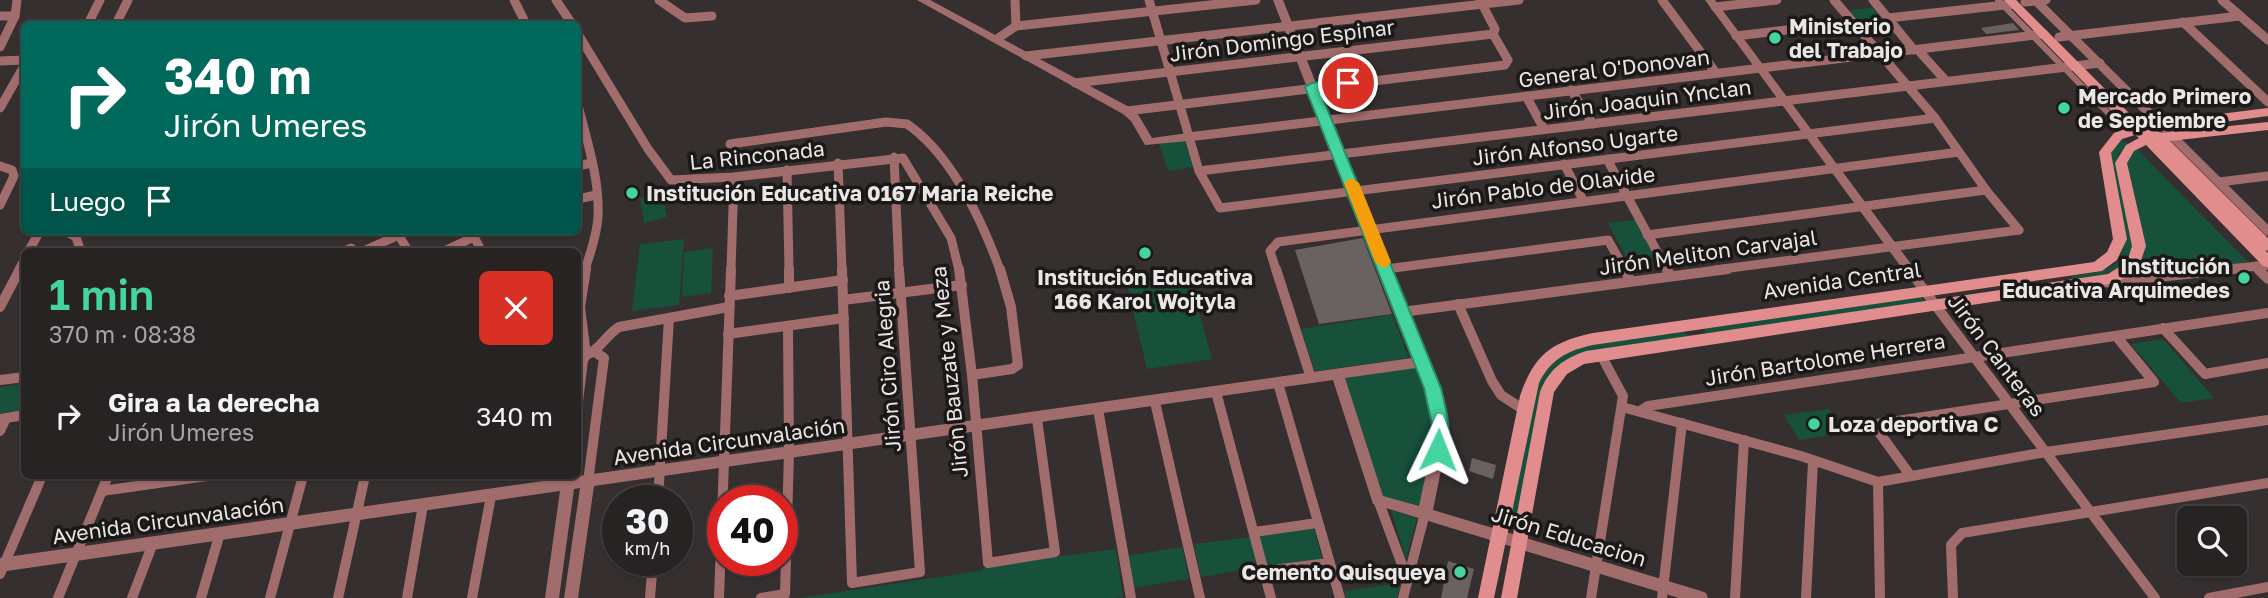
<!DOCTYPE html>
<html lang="es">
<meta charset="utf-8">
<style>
body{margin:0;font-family:"Golos Text",sans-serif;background:#302b2b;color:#f1f3f6;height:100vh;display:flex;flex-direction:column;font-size:26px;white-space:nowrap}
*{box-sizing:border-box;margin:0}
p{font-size:23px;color:#a5a4a6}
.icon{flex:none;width:38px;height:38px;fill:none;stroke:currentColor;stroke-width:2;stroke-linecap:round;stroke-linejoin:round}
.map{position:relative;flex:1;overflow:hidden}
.details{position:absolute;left:21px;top:248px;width:560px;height:231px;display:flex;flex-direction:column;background:#282323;border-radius:10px;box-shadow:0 2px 5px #0004,0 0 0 2px #444041}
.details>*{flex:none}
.top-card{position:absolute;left:21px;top:21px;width:560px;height:214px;border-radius:10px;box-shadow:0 2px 5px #0004,0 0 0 2px #444041;background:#00695c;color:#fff;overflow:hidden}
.fabs{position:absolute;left:2177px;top:506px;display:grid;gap:14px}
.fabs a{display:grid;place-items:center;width:70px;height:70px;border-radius:10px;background:#282323;box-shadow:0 2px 5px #0004,0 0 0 2px #444041;font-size:35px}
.speed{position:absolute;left:602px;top:485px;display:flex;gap:14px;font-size:35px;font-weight:700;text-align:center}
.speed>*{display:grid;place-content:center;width:91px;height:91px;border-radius:50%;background:#282323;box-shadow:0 2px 5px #0004,0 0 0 2px #444041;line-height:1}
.speed small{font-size:18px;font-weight:400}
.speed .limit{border:10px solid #d22;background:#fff;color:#111}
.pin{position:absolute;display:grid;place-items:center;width:60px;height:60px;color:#fff;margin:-30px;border:4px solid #fff;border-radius:50%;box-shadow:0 2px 7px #0007}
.me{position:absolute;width:77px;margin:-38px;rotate:2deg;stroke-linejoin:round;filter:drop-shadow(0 0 5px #0008)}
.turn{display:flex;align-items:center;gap:24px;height:147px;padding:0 28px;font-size:32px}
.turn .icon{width:91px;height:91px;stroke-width:2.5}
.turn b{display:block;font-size:49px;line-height:60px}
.then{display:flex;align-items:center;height:66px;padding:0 28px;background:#0003;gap:14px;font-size:26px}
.round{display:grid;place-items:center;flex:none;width:74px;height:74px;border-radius:10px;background:#302b2b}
.overview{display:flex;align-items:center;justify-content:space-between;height:119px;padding:0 28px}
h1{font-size:42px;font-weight:600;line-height:52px;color:#44d4a0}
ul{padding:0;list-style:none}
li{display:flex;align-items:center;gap:21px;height:98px;padding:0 28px}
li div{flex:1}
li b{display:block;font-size:26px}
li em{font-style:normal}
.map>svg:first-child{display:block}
.green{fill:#17513b}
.building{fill:#6a6261}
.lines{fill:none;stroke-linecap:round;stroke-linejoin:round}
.pedestrian{stroke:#a16d6c;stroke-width:6}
.minor-far1{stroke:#a16d6c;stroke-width:9}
.minor{stroke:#a16d6c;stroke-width:10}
.tertiary{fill:#a16d6c;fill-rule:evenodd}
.secondary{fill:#e18d8d;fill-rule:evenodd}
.route{fill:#44d4a0;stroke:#2c8a68;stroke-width:2}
.slow{fill:#f59e0b}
.poi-dot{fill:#44d4a0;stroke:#1b1818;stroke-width:2.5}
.labels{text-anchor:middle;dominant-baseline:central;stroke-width:7;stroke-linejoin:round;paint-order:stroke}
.poi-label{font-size:21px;font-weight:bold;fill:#ebe6e6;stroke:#1b1818;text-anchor:start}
.street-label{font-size:21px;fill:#ebe6e6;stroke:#1b1818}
</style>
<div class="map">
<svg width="2268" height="598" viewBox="0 0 2268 598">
<rect width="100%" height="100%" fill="#362f2f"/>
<!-- green -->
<g class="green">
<path d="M1873 8 1895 33 1871 36 1849 10Z"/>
<path d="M2121 139 2128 144 2118 154 2117 168 2133 245C2123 273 2103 276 2076 282L2071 276C2086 274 2106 273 2117 262 2134 243 2113 180 2109 156Z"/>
<path d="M1184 140 1194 167 1168 171 1159 143Z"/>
<path d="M2137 149 2248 262 2119 282 2137 264 2126 163 2131 153Z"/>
<path d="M662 192 667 217 644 223 640 198Z"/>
<path d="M1635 220 1655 256 1627 259 1608 223Z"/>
<path d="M684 239 679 305 632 311 640 244Z"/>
<path d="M713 248 711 293 682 297 684 252Z"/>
<path d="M1189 277 1212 359 1147 369 1127 285Z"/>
<path d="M1921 297 1926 304 1708 336 1704 329Z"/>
<path d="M1392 315 1409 358 1315 371 1301 329Z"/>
<path d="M1684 332 1690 336 1571 358 1556 368 1518 528 1507 525 1538 382 1559 355 1584 346Z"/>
<path d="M2163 339 2214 398 2181 403 2131 344Z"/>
<path d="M1416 367 1435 431 1419 509 1382 497 1341 378Z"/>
<path d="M24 384V410L0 413V387Z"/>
<path d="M1829 409 1844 433 1799 440 1784 415Z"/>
<path d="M1391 510 1417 518 1406 559Z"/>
<path d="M1313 525 1322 559 1267 567 1258 534Z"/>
<path d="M1250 537 1259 567 1201 577 1194 544Z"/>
<path d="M1182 547 1189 579 1132 588 1126 556Z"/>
<path d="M1116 549 1123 597 1114 598H799L980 571 986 566Z"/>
<path d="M1401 583 1397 598H1346L1344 591Z"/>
</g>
<!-- building -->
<g class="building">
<path d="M2013 23 2019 30 1986 34 1981 28Z"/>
<path d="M1363 238 1392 314 1319 324 1295 250Z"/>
<path d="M1472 458 1496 465 1493 479 1469 471Z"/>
<path d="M1448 561 1474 569 1467 598H1441Z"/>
</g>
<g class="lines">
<!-- pedestrian -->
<path class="pedestrian" d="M1998 0 2120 125"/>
<!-- minor-far1 -->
<g class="minor-far1">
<path d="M514 0 526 24"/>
<path d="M556 0 572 24"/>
<path d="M659 0 685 18 712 16"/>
<path d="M1149 0 1199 171 1220 208 1935 118"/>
<path d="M1662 0 1716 73"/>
<path d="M1834 0 1935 118 1986 190 2019 230"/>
<path d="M1873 0 1914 50"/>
<path d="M2035 0 2268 231"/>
<path d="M2222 0 2268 40"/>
<path d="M2025 2 2046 0"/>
<path d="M1715 7 1777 0"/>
<path d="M0 16H15"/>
<path d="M1888 18 2014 4"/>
<path d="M2183 22 2268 102"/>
<path d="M88 24 100 0"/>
<path d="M116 24 128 0"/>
<path d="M1016 26 1256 0"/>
<path d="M578 34 648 149 671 180 734 177 903 158 951 238 959 270"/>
<path d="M1736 36 1853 22"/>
<path d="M2059 37 2240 16"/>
<path d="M997 39 1016 26 1015 0"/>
<path d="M0 47 15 16 17 0"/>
<path d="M1918 50 1946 81"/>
<path d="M1026 56 1519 0"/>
<path d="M0 61 24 60"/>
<path d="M1075 83 1493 34"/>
<path d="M1571 90 1593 124"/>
<path d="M1526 96 1544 129"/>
<path d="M578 105C587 141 600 180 598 217 597 236 590 253 585 270"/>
<path d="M0 108 24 66"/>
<path d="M1127 111 1505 65 1508 60 1493 34 1495 29 1480 0"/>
<path d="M1188 137 2044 34"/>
<path d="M730 144 886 122 907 124C952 155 982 221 1000 270"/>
<path d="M894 157 899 270"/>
<path d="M1607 159 1667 270"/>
<path d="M838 163 842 270"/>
<path d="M1564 164 1583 200"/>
<path d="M0 166 12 170 14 176 0 205"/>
<path d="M578 166 591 163"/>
<path d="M787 170 789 270"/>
<path d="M1199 171 2100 63"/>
<path d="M2219 182 2268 176"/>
<path d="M578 199 596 195"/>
<path d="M65 231 76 237 81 252"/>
<path d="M396 231 409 252"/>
<path d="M471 231 482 252"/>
<path d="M1647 235 1986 190"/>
<path d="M28 252 40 231"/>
<path d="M342 252 351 248 356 252"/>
<path d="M361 252 408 231"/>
<path d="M442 252 474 237"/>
<path d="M2256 266 2260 270"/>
<path d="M1386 269 1608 240 1625 270"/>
<path d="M19 270 24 260"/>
<path d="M731 270 734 177"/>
<path d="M1276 270 1270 251 1278 242 1959 152"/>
<path d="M1715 270 2019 230"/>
<path d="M2218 270 2268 265"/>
</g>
<!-- minor -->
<g class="minor">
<path d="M586 269 580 307 586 355"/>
<path d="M789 269V288"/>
<path d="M842 269 852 583 920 572 899 269"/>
<path d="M959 269 972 375 988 563 1055 552 1037 419"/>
<path d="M1276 269 1311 378"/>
<path d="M1386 269H1389"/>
<path d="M1624 269 1631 281"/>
<path d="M1667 269 1670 275"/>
<path d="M2258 269 2268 279"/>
<path d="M2100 283 2234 269"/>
<path d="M729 296 843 280"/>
<path d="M843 300 962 285"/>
<path d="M1458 304 1492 381 1501 395 1524 410"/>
<path d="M1936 306 2155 598"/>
<path d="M0 307 20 269"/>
<path d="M1402 312 1728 269"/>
<path d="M2163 328 2205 374 2268 363"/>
<path d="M728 334 844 318"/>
<path d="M972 375 1012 369 1018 365 1011 307 1000 269"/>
<path d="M0 380 24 377"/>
<path d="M1278 383 1340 598"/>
<path d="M1216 392 1271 598"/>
<path d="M578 402 583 360 586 355C599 351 606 335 619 327L729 307"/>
<path d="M1155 402 1200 598"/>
<path d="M1622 407 1801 456 1878 482 2046 452 2268 420"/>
<path d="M1098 409 1131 598"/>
<path d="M1640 411 1648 406 2268 313"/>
<path d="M0 419 24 415"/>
<path d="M0 431 6 418"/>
<path d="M1910 475 1878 431 1877 424 2154 382 2116 336"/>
<path d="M588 482 604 358 595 352"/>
<path d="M1878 482 1880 598"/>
<path d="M102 491 207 476"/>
<path d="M658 500 669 318"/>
<path d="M1378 500 1407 578"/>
<path d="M1254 532 1317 523"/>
<path d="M1264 571 1329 563"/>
<path d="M0 574 42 476"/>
<path d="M58 598 108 476"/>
<path d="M132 598 153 543"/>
<path d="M201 598 220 533"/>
<path d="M270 598 303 476"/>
<path d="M338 598 365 476"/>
<path d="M407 598 423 505"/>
<path d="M472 598 491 496"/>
<path d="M650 598 653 560"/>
<path d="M719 598 731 269"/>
<path d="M761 598 785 594 789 453 788 326"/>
<path d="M1403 598 1425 513"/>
<path d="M1591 598 1623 396 1601 355"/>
<path d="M1662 598 1682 423"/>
<path d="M1735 598 1744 440"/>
<path d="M1806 598 1813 462"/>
<path d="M1953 598 1951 545 1962 533 2268 483"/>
<path d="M2209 598 2268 587"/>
</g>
<!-- tertiary -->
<g class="tertiary">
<path d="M917 0H930L1131 108 1139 116 1152 138 1188 133 1193 137 1188 141 1145 145 1131 121 1123 114Z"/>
<path d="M1273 0H1283L1425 358 1428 362 1427 364 1445 408V450L1433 510 1701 591 1706 593 1708 598H1679L1373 504 1333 380 594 486 578 598H564L580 488 574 489 559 598H545L560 491 0 572V558L1412 358ZM1416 368 1431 408V450L1419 506 1383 496 1345 378Z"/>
<path d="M1705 0H1715L1940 303 1942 306 1940 309H1932Z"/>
</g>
<!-- secondary -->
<path class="secondary" d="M2004 0H2016L2140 124 2268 108V116L2157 131 2163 133 2268 122V130L2170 141 2268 238V251L2265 250 2268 253V267L2263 266 2146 145 2134 151 2127 163 2146 246 2138 269 2116 283 1584 364 1567 374 1554 392 1517 598H1501L1540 392C1549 369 1563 359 1586 351L2108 274 2127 262 2132 246 2115 163 2126 145 2139 138 2135 135 2122 139 2111 153 2127 239 2117 260 2102 271 1593 345C1568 350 1550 360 1539 383L1494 598H1478L1520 396C1534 355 1551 342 1593 333L2094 262 2107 252 2113 239 2099 152 2114 133 2128 128Z"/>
</g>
<!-- route -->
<path class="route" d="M1348 78 1355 83 1353 86 1320 91 1441 388C1446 410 1454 434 1444 455L1438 457 1432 455 1429 450 1432 424 1424 388 1305 87 1312 83Z"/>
<!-- slow -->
<path class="slow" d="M1351 178 1359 183 1391 262 1388 266 1383 268 1375 262 1344 183Z"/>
<!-- markers -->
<g class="poi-dot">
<circle cx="1775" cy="38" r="7"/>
<circle cx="2064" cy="108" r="7"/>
<circle cx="632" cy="193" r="7"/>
<circle cx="1145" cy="253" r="7"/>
<circle cx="2244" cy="278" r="7"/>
<circle cx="1814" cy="424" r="7"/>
<circle cx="1460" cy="572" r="7"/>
</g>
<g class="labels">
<!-- poi labels -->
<g class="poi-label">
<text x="1789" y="26">Ministerio<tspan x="1789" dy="24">del Trabajo</tspan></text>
<text x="2078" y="96">Mercado Primero<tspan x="2078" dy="24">de Septiembre</tspan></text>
<text x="646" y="193">Institución Educativa 0167 Maria Reiche</text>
<text x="2230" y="266" text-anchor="end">Institución<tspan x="2230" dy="24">Educativa Arquimedes</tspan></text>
<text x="1145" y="277" text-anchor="middle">Institución Educativa<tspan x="1145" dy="24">166 Karol Wojtyla</tspan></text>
<text x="1828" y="424">Loza deportiva C</text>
<text x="1446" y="572" text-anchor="end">Cemento Quisqueya</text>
</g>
<!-- street labels -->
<g class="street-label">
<text transform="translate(1282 40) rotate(-7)">Jirón Domingo Espinar</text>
<text transform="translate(1614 68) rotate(-7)">General O'Donovan</text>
<text transform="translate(1647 99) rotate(-7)">Jirón Joaquin Ynclan</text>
<text transform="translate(1575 145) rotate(-7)">Jirón Alfonso Ugarte</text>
<text transform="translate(757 155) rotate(-6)">La Rinconada</text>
<text transform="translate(1543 187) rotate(-7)">Jirón Pablo de Olavide</text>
<text transform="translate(1708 252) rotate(-8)">Jirón Meliton Carvajal</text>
<text transform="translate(1842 280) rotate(-8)">Avenida Central</text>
<text transform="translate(1997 355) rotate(53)">Jirón Canteras</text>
<text transform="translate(1825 359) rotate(-9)">Jirón Bartolome Herrera</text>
<text transform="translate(887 366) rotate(-94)">Jirón Ciro Alegria</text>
<text transform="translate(949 372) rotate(-96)">Jirón Bauzate y Meza</text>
<text transform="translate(729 441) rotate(-8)">Avenida Circunvalación</text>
<text transform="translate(168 520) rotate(-8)">Avenida Circunvalación</text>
<text transform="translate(1569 536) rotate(17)">Jirón Educacion</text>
</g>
</g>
</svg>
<div class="fabs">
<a><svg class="icon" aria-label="search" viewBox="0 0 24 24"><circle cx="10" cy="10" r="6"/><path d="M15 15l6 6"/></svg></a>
</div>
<div class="speed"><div>30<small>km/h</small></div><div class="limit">40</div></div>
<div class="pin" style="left:1348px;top:83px;background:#d93025"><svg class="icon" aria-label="arrive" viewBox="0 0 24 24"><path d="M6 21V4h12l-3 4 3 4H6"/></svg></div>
<svg class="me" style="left:1438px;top:450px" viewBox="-20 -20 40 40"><path d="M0-17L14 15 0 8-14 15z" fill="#44d4a0" stroke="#fff" stroke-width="4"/></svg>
<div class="top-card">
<div class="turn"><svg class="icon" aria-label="right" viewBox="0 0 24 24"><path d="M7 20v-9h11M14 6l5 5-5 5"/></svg><div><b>340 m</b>Jirón Umeres</div></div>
<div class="then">Luego<svg class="icon" aria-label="arrive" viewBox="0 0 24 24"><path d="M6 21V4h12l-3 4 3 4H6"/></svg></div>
</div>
<section class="details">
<div class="overview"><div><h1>1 min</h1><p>370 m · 08:38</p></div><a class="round" style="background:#d93025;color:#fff"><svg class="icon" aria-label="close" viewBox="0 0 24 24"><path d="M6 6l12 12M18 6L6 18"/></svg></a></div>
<ul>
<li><svg class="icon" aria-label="right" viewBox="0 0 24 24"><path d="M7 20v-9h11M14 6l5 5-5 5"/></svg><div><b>Gira a la derecha</b><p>Jirón Umeres</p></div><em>340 m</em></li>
</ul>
</section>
</div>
